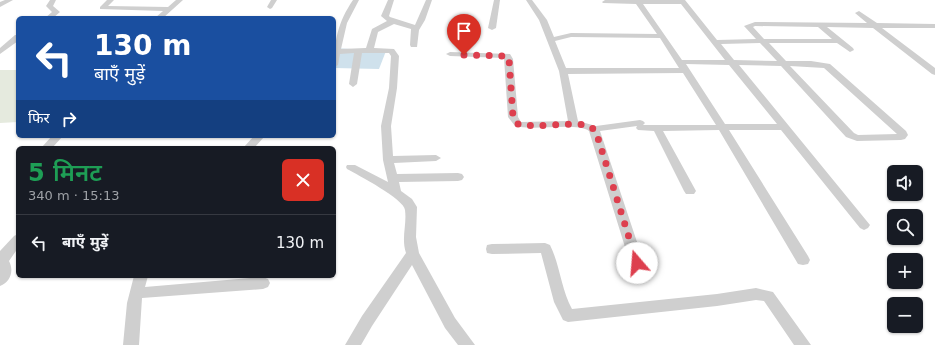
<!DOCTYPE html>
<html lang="hi">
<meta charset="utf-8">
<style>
body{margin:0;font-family:"DejaVu Sans","Noto Sans Devanagari",sans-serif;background:#242831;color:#f1f3f6;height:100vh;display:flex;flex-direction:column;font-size:15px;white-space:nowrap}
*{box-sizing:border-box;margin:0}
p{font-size:13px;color:#9ea1a6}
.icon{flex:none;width:22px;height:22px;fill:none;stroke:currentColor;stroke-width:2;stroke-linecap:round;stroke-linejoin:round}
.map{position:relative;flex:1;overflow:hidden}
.sheet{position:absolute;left:16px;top:146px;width:320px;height:132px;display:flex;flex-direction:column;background:#171b24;border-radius:6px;box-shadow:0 1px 3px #0004}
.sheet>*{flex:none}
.guide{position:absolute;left:16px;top:16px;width:320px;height:122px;border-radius:6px;box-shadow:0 1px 3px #0004;background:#1a4fa0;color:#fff;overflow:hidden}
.tools{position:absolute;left:887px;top:165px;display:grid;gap:8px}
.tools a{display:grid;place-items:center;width:36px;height:36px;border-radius:6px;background:#171b24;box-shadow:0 1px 3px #0004;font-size:20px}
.pin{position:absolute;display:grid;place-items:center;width:34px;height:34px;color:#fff;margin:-41px -17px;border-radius:50% 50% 50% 0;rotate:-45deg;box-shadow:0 0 4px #0007}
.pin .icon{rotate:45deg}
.me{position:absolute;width:44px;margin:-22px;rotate:342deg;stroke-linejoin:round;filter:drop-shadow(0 0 3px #0008)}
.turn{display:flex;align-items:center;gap:14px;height:84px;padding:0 12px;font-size:18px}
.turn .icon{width:52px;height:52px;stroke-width:2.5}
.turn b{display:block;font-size:28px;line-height:34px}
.then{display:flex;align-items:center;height:38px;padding:0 12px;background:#0003;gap:8px;font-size:15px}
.round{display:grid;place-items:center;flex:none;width:42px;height:42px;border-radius:6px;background:#242831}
.overview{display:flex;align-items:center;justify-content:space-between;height:68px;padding:0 12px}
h1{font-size:24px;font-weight:600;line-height:30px;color:#1e9e55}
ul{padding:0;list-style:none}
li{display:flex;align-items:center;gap:12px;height:56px;padding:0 12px;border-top:1px solid #363941}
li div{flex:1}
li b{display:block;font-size:15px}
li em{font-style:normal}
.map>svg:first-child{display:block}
.green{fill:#e5eade}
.water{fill:#cfe1ec}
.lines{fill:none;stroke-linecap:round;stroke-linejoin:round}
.minor{fill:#cfcfcf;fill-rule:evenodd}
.route{stroke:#dd3f4e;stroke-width:7;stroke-dasharray:0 12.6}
</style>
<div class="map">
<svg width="935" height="345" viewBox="0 0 935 345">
<rect width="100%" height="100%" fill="#fff"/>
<!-- green -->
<path class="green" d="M0 70H18V122L0 123Z"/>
<!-- water -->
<path class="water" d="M334 48 386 51 379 69 334 68Z"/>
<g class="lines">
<!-- minor -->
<g class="minor">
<path d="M5 0H13L0 7V2Z"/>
<path d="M50 0H56L53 6 60 12 53 18H45L52 12 46 6Z"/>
<path d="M107 0H114L108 6 168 7 176 0H183L163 18H155L163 11 100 9V7Z"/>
<path d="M271 0H277L272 8 270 9 267 7Z"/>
<path d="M353 0H359L347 23 341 49 366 48 372 29 387 21 381 16 388 0H394L389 16 390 17 415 25 426 0H432L425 20 419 30 417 47H411L410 45 411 29 394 24 378 32 374 48 394 49 399 56 397 88 391 126 393 156 436 155 441 158 436 161 394 163 397 174 458 173 462 174 464 177 462 180 458 181 399 182 401 191 412 199 417 207 416 237 419 253 455 318 475 345H458L445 328 412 265 372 326 361 345H345L362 316 406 253C401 238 407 225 405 210 404 199 358 175 347 169L346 167 347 165H355L388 182 383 160 381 126 389 88 391 56 389 53H362L357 84 353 87 349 84 354 53 340 54 338 65 334 67C334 41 338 22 353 0Z"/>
<path d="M494 0H500L496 28 492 30 488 28Z"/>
<path d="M526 0H532L547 20 554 37 571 33 657 34 636 4 603 3 602 2 605 0H685L717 40 756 39 744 26 755 22 867 23 855 13 859 11 877 23 935 24V28H882L935 68V75L932 74 873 28 827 27 853 48 854 50 850 52 837 43H769L786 61H811L830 64 906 131 908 135 905 139 901 140 857 141 846 137 781 66 739 65 870 225 868 228 864 230 860 228 781 130H729L808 256 810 260 808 264 803 265 798 264 719 130 663 131 696 191 694 194H686L684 191 654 131 638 130 636 128 637 126 600 131 644 263 642 267 637 268 632 267 630 263 589 131C578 122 533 131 515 126L508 117 504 58 450 56 446 54 450 52 510 54 513 59 518 117 521 122 568 121 559 71 539 20ZM643 4H681L725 60H682ZM755 26 818 27 832 39H764L753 27ZM571 37 660 38 679 68H566L555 41ZM760 43 777 61 734 60 721 44ZM686 64 729 65 777 124H725ZM790 66 824 68 897 134 858 135 854 133ZM683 73 716 125H643L645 123 643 121 640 120 596 126 578 121 568 74Z"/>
<path d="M15 35H18V41L0 54V48Z"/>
<path d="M52 136H63L52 148H41Z"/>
<path d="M254 136H265L254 148H243Z"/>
<path d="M18 234V248L9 261C14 270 11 282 0 286V251L14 236Z"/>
<path d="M545 243 550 245C560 265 561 289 572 309L717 294 756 288 773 292 811 345H794L764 301 756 300 717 306 568 322 563 320 554 302 541 253 492 254 487 253 486 249 487 245 492 244Z"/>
<path d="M134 276H148L145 287 263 277 268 279 270 283 268 287 263 289 142 298 139 345H123L127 303Z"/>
</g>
</g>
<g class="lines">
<!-- route -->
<path class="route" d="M464 55 507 56 509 59 513 117 518 124C536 129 578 120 591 127 594 129 595 132 597 135L637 263"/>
</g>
</svg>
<div class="tools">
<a><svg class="icon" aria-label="sound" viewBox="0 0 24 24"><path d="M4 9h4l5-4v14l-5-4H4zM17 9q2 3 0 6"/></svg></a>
<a><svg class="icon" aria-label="search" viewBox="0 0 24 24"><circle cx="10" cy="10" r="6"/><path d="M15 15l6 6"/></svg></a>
<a>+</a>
<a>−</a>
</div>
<div class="pin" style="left:464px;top:55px;background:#d93025"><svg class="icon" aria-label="arrive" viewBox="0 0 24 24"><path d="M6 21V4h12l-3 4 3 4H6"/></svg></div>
<svg class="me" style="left:637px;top:263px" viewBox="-20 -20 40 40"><circle r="19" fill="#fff"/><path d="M0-13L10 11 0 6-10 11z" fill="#dd3f4e"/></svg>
<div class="guide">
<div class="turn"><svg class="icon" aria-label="left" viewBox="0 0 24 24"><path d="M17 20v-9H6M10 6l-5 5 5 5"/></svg><div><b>130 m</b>बाएँ मुड़ें</div></div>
<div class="then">फिर<svg class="icon" aria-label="right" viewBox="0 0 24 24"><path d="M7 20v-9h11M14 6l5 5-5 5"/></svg></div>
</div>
<section class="sheet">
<div class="overview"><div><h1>5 मिनट</h1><p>340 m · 15:13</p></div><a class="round" style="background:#d93025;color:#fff"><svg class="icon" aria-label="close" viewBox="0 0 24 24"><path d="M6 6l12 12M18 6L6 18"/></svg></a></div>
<ul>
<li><svg class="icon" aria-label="left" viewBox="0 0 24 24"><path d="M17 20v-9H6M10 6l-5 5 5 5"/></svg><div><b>बाएँ मुड़ें</b></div><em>130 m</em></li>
</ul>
</section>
</div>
